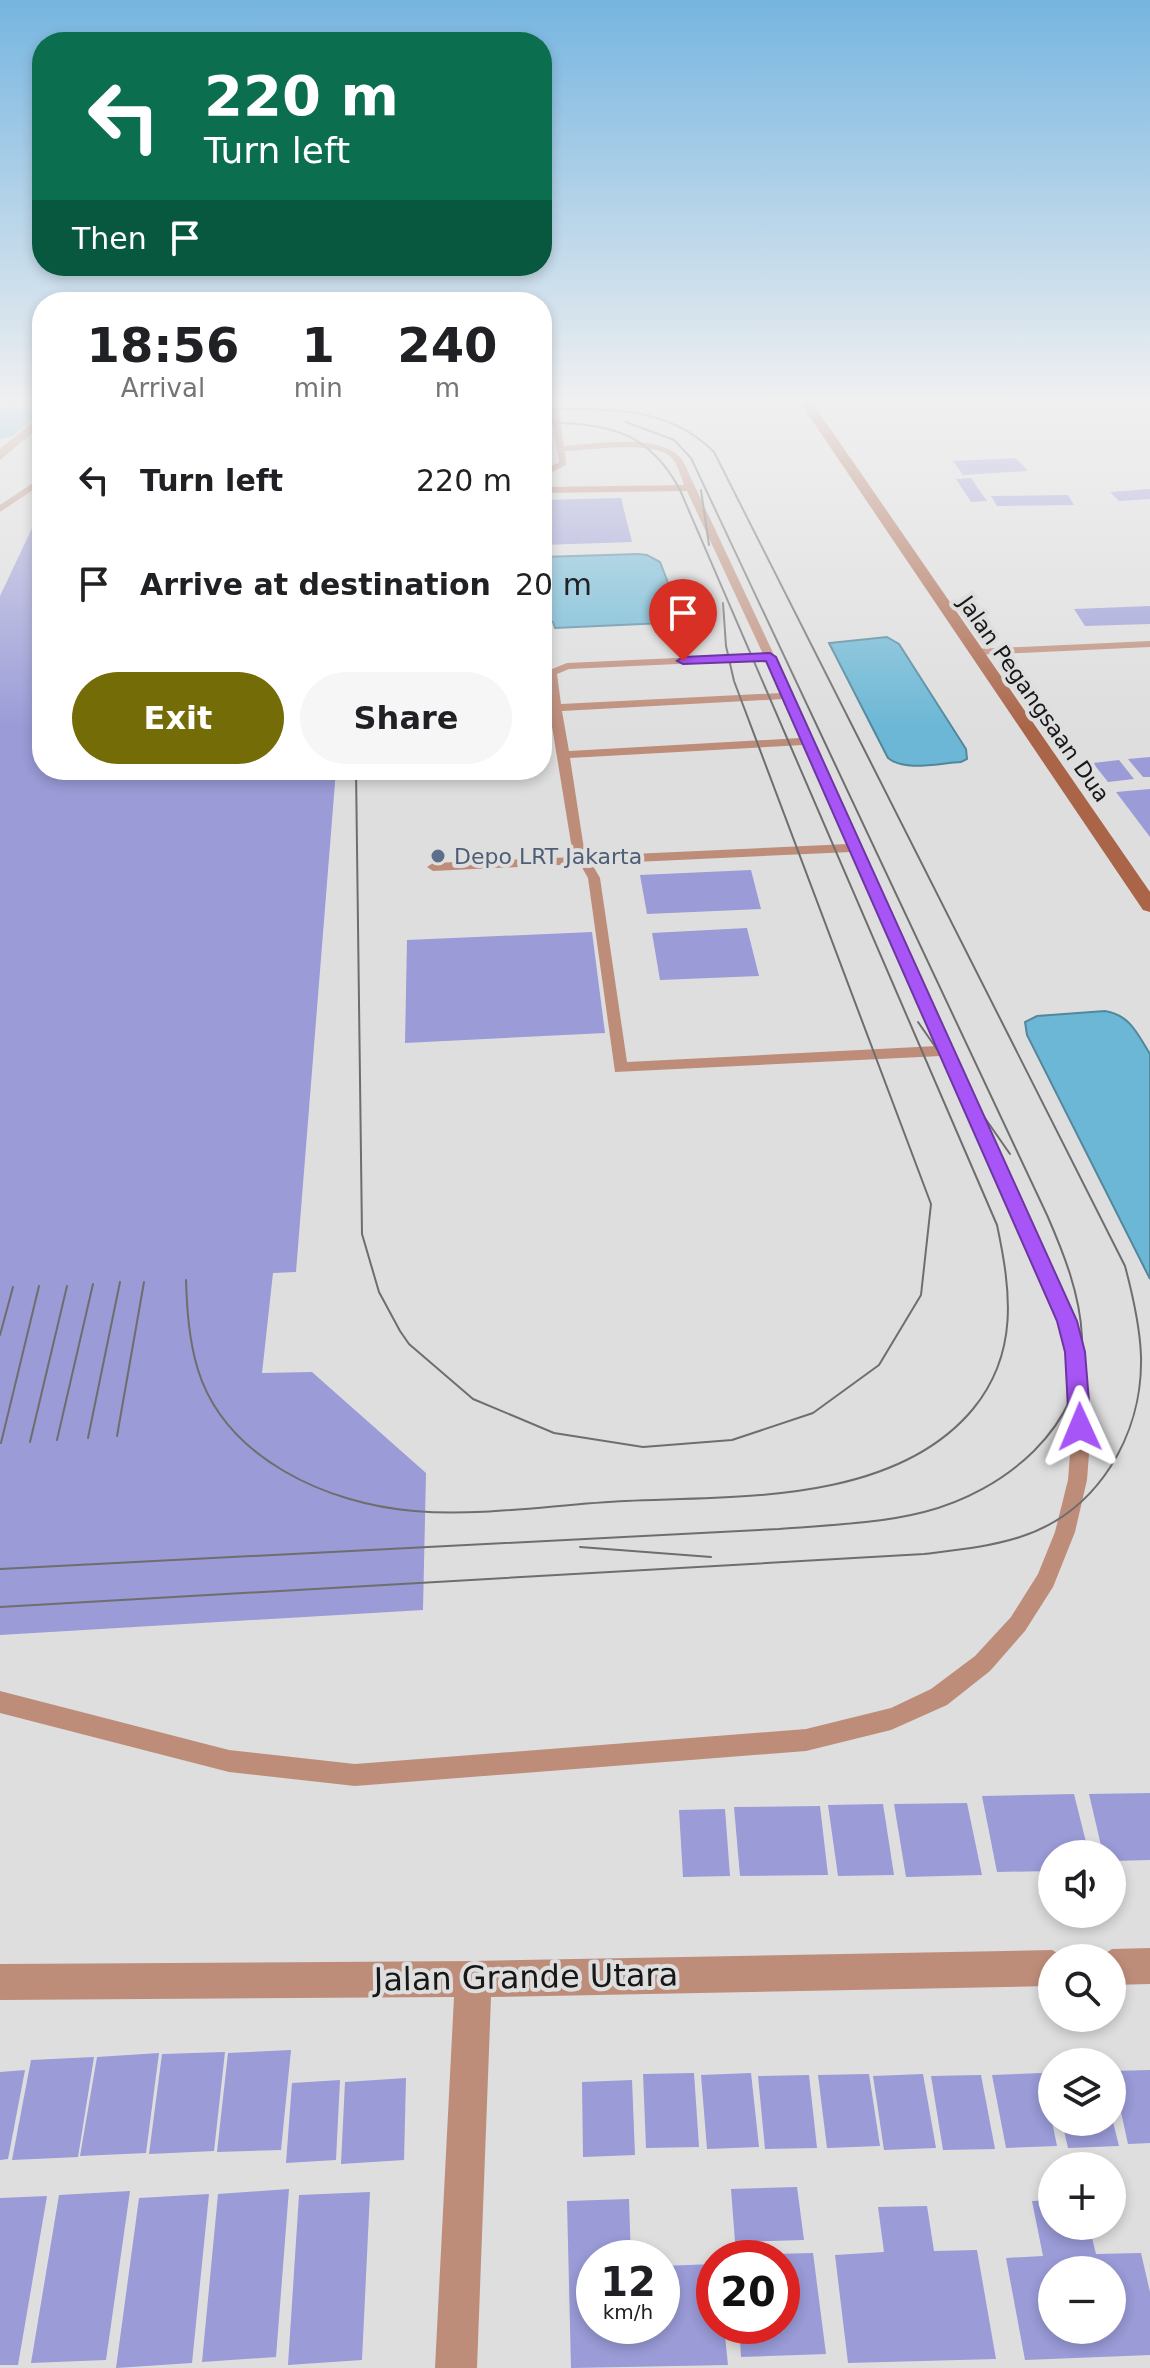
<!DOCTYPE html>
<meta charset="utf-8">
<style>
body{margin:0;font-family:"DejaVu Sans",sans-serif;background:#f6f6f6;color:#202124;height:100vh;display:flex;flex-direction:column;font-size:30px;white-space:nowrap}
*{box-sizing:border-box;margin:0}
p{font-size:26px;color:#757577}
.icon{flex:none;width:44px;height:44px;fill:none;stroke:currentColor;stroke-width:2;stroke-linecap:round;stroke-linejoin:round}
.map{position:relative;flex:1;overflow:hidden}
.details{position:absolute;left:32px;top:292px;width:520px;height:488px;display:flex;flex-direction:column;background:#fff;border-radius:32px;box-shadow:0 4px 12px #0003}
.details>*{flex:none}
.banner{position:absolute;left:32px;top:32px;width:520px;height:244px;border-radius:32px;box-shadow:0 4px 12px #0003;background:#0b6e4f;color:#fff;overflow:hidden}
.tools{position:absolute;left:1038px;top:1840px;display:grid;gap:16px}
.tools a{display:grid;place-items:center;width:88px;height:88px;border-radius:50%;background:#fff;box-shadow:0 4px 12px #0003;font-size:40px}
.speed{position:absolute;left:576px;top:2240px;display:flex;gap:16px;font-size:40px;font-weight:700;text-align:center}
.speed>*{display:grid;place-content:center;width:104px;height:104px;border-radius:50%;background:#fff;box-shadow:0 4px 12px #0003;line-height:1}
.speed small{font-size:20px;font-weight:400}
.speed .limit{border:12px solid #d22;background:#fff;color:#111}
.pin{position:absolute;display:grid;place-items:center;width:68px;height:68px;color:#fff;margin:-82px -34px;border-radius:50% 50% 50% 0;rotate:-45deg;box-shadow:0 0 8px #0007}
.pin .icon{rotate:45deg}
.me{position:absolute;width:88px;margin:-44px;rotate:359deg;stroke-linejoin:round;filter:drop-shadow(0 0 6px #0008)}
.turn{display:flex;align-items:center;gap:28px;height:168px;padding:0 40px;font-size:36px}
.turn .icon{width:104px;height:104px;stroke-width:2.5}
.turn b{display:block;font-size:56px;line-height:68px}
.then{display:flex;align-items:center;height:76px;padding:0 40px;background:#0003;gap:16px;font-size:30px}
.eta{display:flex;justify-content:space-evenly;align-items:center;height:136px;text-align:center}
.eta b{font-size:48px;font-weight:600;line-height:56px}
.primary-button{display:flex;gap:16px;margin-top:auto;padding:16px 40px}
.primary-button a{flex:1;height:92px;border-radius:48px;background:#746c07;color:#fff;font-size:32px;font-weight:600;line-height:92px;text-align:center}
.primary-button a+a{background:#f6f6f6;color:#202124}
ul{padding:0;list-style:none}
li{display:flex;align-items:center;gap:24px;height:104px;padding:0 40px}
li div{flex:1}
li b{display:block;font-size:30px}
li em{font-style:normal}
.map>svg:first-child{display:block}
.water{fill:#6bb7d5;stroke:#52879c;stroke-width:2}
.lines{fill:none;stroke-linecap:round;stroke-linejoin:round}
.river{fill:#6bb7d5;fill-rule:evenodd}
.building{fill:#9a9bd7;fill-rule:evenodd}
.lane{fill:#be8d7a;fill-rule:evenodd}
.street{fill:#be8d7a;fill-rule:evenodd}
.secondary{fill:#aa6448;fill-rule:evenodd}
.tram{stroke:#6e6e6e;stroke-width:2}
.route{fill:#a855f7;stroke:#6d37a1;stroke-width:2}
.service-dot{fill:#5c6f8a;stroke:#dededf;stroke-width:3}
.labels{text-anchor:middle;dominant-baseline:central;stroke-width:8;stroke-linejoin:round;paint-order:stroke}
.far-street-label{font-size:22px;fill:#171717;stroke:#dededf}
.far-service-label{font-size:22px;fill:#4e5e75;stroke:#dededf;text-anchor:start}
.near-street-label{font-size:32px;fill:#171717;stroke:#dededf}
</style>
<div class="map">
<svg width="1150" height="2368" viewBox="0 0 1150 2368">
<rect width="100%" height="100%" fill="#dededf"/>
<!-- water -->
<g class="water">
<path d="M638 554 647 555 660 562 680 614 678 618 664 623 555 628 553 622H546L542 618V557Z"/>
<path d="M887 637 899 644 966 749 967 759 961 762C939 763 905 772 888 758L829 643Z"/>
<path d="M1105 1011C1130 1015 1137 1033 1150 1054V1279L1027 1035 1025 1022 1037 1016Z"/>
</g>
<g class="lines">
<!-- river -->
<path class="river" d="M13 398H42V411L13 436 0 439V409Z"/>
</g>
<!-- building -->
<g class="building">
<path d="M1016 458 1028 471 963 475 953 461Z"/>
<path d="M971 478 987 501 971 502 956 479Z"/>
<path d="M1150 489V499L1119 501 1110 492Z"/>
<path d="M1068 495 1074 505 997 506 991 496Z"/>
<path d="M621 498 632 542 542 545V500Z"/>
<path d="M42 507V770H336L296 1272 273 1273 262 1373 312 1372 426 1473 423 1610 0 1635V596Z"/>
<path d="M1150 606V624L1085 626 1074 609Z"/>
<path d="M1150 757V777H1143L1128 759Z"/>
<path d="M1119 760 1134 779 1108 782 1093 763Z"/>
<path d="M1150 789V837L1116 792Z"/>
<path d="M751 870 761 909 647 914 640 875Z"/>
<path d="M747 928 759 976 660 980 652 933Z"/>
<path d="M592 932 605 1033 405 1043 407 940Z"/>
<path d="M1150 1793V1860L1112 1861V1854H1103L1089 1794Z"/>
<path d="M1074 1794 1089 1854H1052V1871L997 1872 982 1796Z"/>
<path d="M967 1803 982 1875 906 1877 894 1804Z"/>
<path d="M883 1804 894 1875 838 1876 828 1805Z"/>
<path d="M820 1806 828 1875 740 1876 734 1807Z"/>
<path d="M725 1809 730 1876 683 1877 679 1810Z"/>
<path d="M291 2050 281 2150 217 2152 228 2053Z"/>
<path d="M225 2052 214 2151 149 2154 162 2054Z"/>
<path d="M159 2053 146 2153 80 2156 97 2057Z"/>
<path d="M94 2057 78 2157 12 2160 31 2060Z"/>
<path d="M25 2070 8 2159 0 2160V2072Z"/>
<path d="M1150 2070V2143L1128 2144 1112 2071Z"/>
<path d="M694 2073 699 2147 646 2148 643 2074Z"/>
<path d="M751 2073 759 2147 707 2149 701 2075Z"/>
<path d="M1042 2073 1057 2146 1006 2148 992 2075Z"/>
<path d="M869 2074 880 2146 827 2148 818 2075Z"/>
<path d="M923 2074 936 2148 884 2150 873 2076Z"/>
<path d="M809 2075 817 2148 765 2149 758 2076Z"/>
<path d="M981 2075 995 2149 943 2150 931 2076Z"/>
<path d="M406 2078 404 2160 341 2164 345 2082Z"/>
<path d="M340 2080 336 2160 286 2163 292 2083Z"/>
<path d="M632 2080 635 2155 583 2157 582 2082Z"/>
<path d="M1062 2122H1113L1119 2146 1068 2148Z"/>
<path d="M797 2187 804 2240 735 2242 731 2189Z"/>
<path d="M289 2189 276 2357 202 2362 218 2194Z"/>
<path d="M130 2191 106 2360 31 2363 59 2195Z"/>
<path d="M370 2192 362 2360 288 2365 299 2195Z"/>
<path d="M209 2194 192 2363 116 2368 139 2198Z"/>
<path d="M47 2196 18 2365H0V2198Z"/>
<path d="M629 2199 631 2258H594V2326H662V2266L714 2264V2326H724L728 2365 571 2368 567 2201Z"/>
<path d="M1052 2200V2226H1089L1096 2254 1141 2253 1150 2292V2355L1025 2360 1006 2258 1043 2256 1032 2201ZM1052 2270H1112V2330H1052Z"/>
<path d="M927 2206 934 2251 977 2250 996 2359 848 2363 835 2255 884 2252 878 2207Z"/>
<path d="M813 2253 826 2354 741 2357 739 2326H782V2258H732V2255Z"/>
</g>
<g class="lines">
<!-- lane -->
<g class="lane">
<path d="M542 402 559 414 564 446C595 444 663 432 683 461L775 657 1076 1321 1087 1374 1091 1428 1087 1480 1075 1532 1053 1587 1025 1631 990 1671 947 1705 891 1730 806 1751 355 1786 229 1772 0 1713V1691L229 1750 355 1764 806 1729 891 1708 931 1689 975 1656 1011 1617 1038 1574 1055 1532 1068 1480 1072 1428 1069 1374 1058 1321 941 1056 615 1072 588 878 580 864 433 871 427 867 433 863 576 857 572 849 549 708 547 671 567 663 763 654 687 491 542 493V487L684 485C681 477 678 464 671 457 654 440 589 450 565 451L566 465 542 477V471L559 462 551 415 542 408ZM766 660 781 693 561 704 557 674 569 669ZM783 699 800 738 569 751 562 711ZM803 745 848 844 588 856 584 849 570 758ZM851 852 937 1046 627 1062 600 878 592 864Z"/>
<path d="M42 477V484L0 512V505Z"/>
<path d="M1150 641V647L975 655 970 652 975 649Z"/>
</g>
<!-- street -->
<g class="street">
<path d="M0 398H8L0 404Z"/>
<path d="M42 414V425L0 460V449Z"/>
<path d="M1150 1948V1984L1112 1985V1958H1098L1112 1949Z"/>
<path d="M1052 1950 1066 1958H1052V1986L491 1997 477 2368H435L454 1997 0 2000V1964L473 1961Z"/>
</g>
<!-- secondary -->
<path class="secondary" d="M797 398H809L1150 892V912L1143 910Z"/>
<!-- tram -->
<g class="tram">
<path d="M701 490 709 545"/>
<path d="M356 770 362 1234 379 1292 400 1331 409 1344 473 1399 554 1433 643 1447 732 1440 813 1413 879 1365 921 1295 931 1204 734 681 726 646 723 603"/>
<path d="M918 1022 1010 1154"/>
<path d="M186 1280C187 1311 189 1340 198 1370 226 1459 328 1504 414 1511 484 1517 556 1504 626 1501 737 1496 894 1504 973 1409 1019 1353 1011 1291 997 1225L680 490C648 429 606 424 542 422"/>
<path d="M0 1335 13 1287"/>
<path d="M117 1436 144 1282"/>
<path d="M88 1438 120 1282"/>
<path d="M57 1440 93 1284"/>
<path d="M30 1442 67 1286"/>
<path d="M1 1443 39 1286"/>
<path d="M580 1547 711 1557"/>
<path d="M0 1569 779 1529C827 1525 877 1524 924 1512 1003 1492 1086 1427 1082 1337 1080 1294 1064 1254 1047 1215L691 458 674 440 626 422"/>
<path d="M0 1607 924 1554C956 1550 989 1547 1020 1537 1098 1512 1143 1435 1141 1356 1140 1326 1133 1296 1125 1266L714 452C668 405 604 408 542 410"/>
</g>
</g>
<!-- sky -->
<linearGradient id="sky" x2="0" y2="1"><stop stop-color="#76b5e0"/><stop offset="0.55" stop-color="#f0f0f1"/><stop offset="1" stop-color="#f0f0f1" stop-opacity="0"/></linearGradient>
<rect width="1150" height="729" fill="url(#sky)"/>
<!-- route -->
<path class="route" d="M770 653 776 657 1077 1321 1085 1352 1091 1427 1087 1434 1080 1436 1073 1434 1069 1427 1065 1352 1057 1321 766 661 683 664 677 661 683 657Z"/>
<!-- markers -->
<circle class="service-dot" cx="438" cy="856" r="8"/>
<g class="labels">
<!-- far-street labels -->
<g class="far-street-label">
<text transform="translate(1034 699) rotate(55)">Jalan Pegangsaan Dua</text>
</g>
<!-- far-service labels -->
<g class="far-service-label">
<text x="454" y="856">Depo LRT Jakarta</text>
</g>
<!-- near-street labels -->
<g class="near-street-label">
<text transform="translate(526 1977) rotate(-1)">Jalan Grande Utara</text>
</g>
</g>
</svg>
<div class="tools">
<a><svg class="icon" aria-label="sound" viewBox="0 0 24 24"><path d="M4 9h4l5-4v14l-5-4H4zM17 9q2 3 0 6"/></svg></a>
<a><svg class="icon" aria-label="search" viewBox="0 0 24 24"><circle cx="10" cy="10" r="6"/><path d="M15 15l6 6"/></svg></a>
<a><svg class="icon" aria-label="layers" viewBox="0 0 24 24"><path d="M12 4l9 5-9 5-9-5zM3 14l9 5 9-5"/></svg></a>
<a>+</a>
<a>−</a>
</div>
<div class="speed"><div>12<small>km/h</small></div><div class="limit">20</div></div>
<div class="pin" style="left:683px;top:661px;background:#d93025"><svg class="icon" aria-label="arrive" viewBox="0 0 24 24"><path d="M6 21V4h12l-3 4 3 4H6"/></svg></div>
<svg class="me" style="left:1080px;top:1427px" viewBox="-20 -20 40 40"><path d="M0-17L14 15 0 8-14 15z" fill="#a855f7" stroke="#fff" stroke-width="4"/></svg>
<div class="banner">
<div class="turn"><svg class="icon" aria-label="left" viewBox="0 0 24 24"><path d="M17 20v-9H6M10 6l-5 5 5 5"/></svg><div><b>220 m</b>Turn left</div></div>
<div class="then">Then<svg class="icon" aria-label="arrive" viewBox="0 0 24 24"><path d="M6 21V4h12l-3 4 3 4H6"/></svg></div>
</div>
<section class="details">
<div class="eta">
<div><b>18:56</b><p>Arrival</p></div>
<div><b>1</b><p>min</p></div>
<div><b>240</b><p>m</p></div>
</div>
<ul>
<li><svg class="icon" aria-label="left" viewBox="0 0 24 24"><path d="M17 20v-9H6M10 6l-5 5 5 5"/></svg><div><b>Turn left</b></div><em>220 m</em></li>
<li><svg class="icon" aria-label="arrive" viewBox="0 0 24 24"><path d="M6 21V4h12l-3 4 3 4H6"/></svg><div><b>Arrive at destination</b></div><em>20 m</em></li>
</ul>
<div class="primary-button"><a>Exit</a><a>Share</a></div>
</section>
</div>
